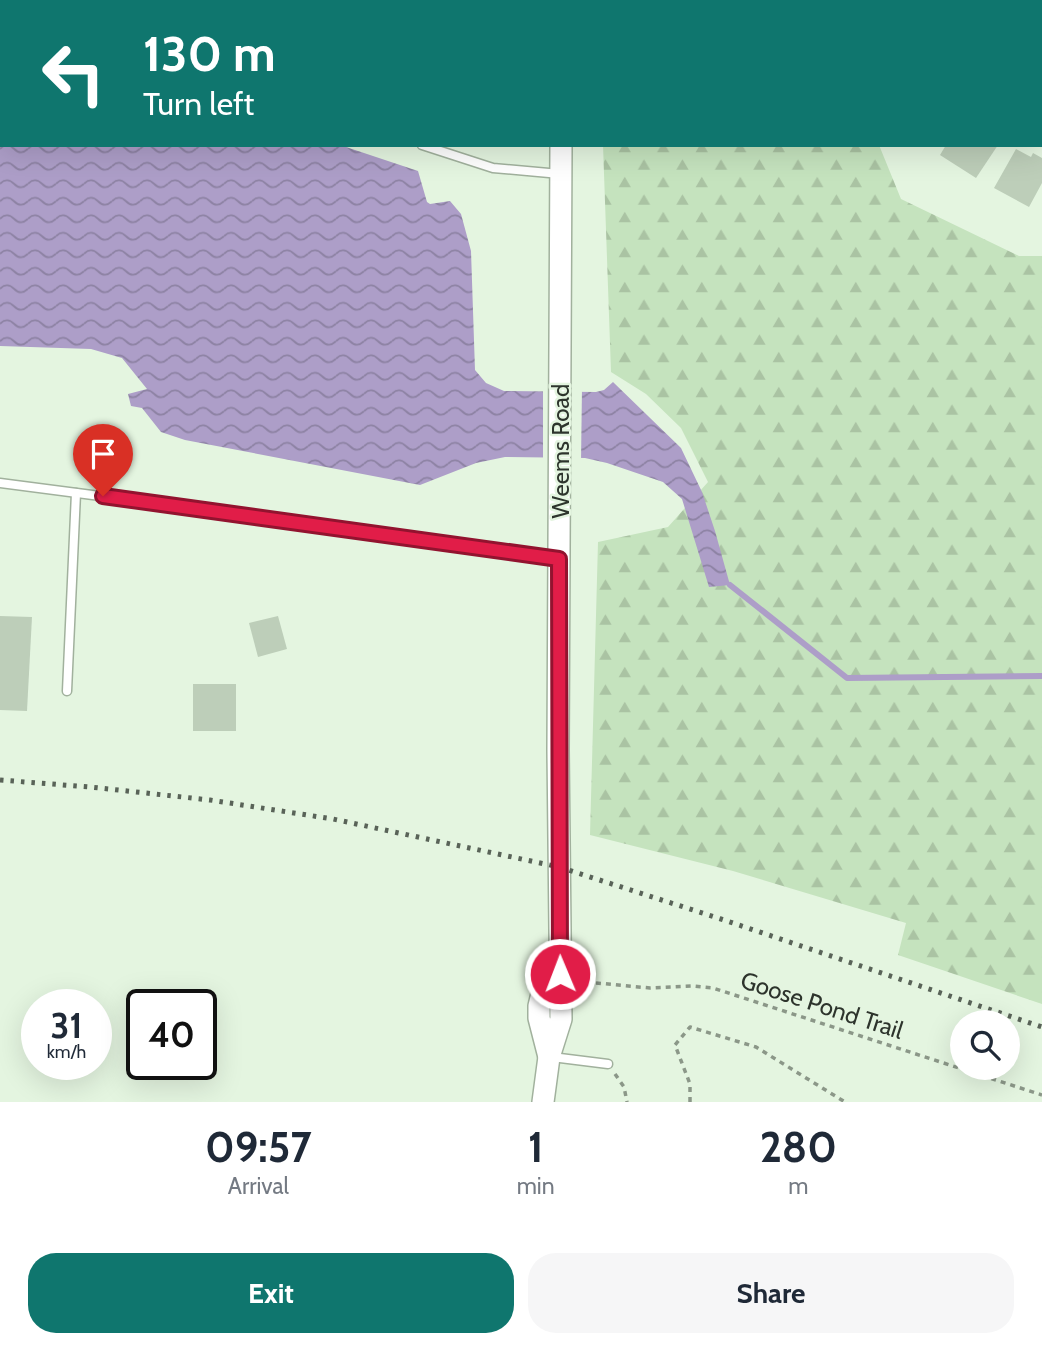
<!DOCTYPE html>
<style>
body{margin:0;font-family:Cabin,sans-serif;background:#f6f6f7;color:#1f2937;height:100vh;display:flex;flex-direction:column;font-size:26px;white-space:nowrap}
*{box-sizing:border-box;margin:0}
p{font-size:23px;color:#747a83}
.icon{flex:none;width:38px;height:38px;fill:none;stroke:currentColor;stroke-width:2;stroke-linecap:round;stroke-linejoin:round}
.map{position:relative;height:1102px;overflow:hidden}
.panel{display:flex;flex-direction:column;background:#fff;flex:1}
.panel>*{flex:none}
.banner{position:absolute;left:0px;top:0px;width:1043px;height:147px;box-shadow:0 7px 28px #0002;background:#0f766e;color:#fff;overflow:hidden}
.controls{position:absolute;left:950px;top:1010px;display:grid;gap:14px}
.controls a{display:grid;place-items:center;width:70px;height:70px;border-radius:50%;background:#fff;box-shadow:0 7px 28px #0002;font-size:35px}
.speed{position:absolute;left:21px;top:989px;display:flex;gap:14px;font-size:35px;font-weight:700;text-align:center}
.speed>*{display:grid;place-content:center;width:91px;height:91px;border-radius:50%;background:#fff;box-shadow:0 7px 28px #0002;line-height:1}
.speed small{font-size:18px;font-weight:400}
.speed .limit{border:4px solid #111;border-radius:10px;background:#fff;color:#111}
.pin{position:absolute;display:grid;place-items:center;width:60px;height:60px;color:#fff;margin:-72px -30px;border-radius:50% 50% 50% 0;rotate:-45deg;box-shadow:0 0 7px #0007}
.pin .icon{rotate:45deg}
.me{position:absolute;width:77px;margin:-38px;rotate:359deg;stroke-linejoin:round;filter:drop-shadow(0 0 5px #0008)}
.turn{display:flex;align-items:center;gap:24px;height:147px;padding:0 28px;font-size:32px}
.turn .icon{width:91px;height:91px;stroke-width:2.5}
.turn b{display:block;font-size:49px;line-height:60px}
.eta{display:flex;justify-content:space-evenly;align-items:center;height:119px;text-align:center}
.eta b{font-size:42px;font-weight:800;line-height:49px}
.button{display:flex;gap:14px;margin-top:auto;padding:14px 28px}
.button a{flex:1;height:80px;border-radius:28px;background:#0f766e;color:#fff;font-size:28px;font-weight:800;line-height:80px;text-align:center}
.button a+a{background:#f6f6f7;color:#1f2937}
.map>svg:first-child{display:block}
.built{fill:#d5ecd0}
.forest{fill:url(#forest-firs)}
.water{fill:url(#water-waves)}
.pier{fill:#e4f5e0}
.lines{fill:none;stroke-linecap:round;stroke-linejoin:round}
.stream{stroke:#ad9ec8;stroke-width:6}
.building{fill:#bdceb9}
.service-casing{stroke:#a1b19d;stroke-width:11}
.minor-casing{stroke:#a1b19d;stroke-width:19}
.tertiary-casing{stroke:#a1b19d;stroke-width:24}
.path{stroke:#8b9788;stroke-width:3.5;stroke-dasharray:5 5;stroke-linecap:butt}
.service{stroke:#fff;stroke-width:8}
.minor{stroke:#fff;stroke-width:16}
.tertiary{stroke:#fff;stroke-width:21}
.rail{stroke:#596358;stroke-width:5;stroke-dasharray:3.5 7;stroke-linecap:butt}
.route-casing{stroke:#92132f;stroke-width:18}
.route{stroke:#e11d48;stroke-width:12}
.labels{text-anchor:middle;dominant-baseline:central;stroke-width:5;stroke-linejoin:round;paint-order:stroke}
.street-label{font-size:24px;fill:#2d342c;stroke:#e4f5e0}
</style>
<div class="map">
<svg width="1042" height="1102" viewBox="0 0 1042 1102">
<defs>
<pattern id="forest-firs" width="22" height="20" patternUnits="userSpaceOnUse" patternTransform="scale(1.75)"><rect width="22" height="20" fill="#c5e3be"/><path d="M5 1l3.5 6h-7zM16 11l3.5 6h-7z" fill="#aac3a3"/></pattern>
<pattern id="water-waves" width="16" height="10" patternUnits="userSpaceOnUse" patternTransform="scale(1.75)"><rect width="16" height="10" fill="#ad9ec8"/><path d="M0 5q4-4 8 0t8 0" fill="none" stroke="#8d82a3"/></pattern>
</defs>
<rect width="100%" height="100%" fill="#e4f5e0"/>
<!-- built -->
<path class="built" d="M132 0H537L538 2H132Z"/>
<!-- forest -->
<g class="forest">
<path d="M597 0H850L597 2Z"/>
<path d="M603 145H879L901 199 1019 256H1042V1004L898 955 906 923 733 871 590 835 598 542 668 527 708 482 681 428 646 394 611 372Z"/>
</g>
<!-- water -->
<path class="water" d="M0 0H107L2 2V145H340L418 171 427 202 430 204 450 201 461 214 471 251 475 370 486 383 504 391 596 392 604 390 613 382 681 448 702 492 715 531 730 585 709 587 682 499 663 482 607 463 585 458 505 457 476 463 420 485 185 440 161 432 142 408 131 406 128 394 147 389 122 358 91 349 0 346Z"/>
<!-- pier -->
<path class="pier" d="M543 388H582L581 461H543Z"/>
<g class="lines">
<!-- stream -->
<path class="stream" d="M730 585 847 678 1042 676"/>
</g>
<!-- building -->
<g class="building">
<path d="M946 145H998L976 178 940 155Z"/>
<path d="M1016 149 1031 157 1033 153 1042 158V183L1029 207 994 188Z"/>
<path d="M0 616 32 617 27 711 0 710Z"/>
<path d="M278 616 287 649 258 657 249 623Z"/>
<rect x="193" y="684" width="43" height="47"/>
</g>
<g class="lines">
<!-- service casing -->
<g class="service-casing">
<g id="service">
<path d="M317 0V2"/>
<path d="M262 2V0"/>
<path d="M422 145 493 168 560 174"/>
<path d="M0 483 269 518 559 559"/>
<path d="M67 691 76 493"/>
<path d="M552 1057 608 1064"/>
</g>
</g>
<!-- minor casing -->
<g class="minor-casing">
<g id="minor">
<path d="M992 2V0"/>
<path d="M1041 102 1042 103"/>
</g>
</g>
<!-- tertiary casing -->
<g class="tertiary-casing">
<g id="tertiary">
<path d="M561 2V0"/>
<path d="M549 1057 539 1018V1006L552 953"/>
<path d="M543 1102 549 1057 561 1019 558 750 561 145"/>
</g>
</g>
<!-- path -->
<g class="path">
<path d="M581 970C587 976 587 984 581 991"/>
<path d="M586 982 650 988 692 986 713 988 1042 1095"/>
<path d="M615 1074 624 1087 627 1102"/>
<path d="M690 1102V1084L675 1045 690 1027 756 1047 845 1102"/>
</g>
<!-- service -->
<use href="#service" class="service"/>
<!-- minor -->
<use href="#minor" class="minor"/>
<!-- tertiary -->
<use href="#tertiary" class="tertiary"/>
<!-- rail -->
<path class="rail" d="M0 780 90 787 210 800 333 819 559 867 721 919 1042 1027"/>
</g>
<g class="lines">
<!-- route casing -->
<g class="route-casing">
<path id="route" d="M103 496 559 559 560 974"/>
</g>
<!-- route -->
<use href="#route" class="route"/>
</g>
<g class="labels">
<!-- street labels -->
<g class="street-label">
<text transform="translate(560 451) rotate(-90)">Weems Road</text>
<text transform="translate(822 1005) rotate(18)">Goose Pond Trail</text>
</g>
</g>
</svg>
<div class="controls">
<a><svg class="icon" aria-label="search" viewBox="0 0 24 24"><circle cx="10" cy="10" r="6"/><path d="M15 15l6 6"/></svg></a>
</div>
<div class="speed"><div>31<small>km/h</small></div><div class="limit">40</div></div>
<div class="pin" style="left:103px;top:496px;background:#d93025"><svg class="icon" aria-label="arrive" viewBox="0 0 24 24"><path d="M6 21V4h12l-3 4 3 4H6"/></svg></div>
<svg class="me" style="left:560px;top:974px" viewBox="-20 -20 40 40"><circle r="17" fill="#e11d48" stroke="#fff" stroke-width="3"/><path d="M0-11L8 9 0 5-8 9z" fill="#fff"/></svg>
<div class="banner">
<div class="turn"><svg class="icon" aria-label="left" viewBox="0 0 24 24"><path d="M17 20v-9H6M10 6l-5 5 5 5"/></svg><div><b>130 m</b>Turn left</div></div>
</div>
</div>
<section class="panel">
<div class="eta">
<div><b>09:57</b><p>Arrival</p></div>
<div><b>1</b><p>min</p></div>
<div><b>280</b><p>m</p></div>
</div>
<div class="button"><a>Exit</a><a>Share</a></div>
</section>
